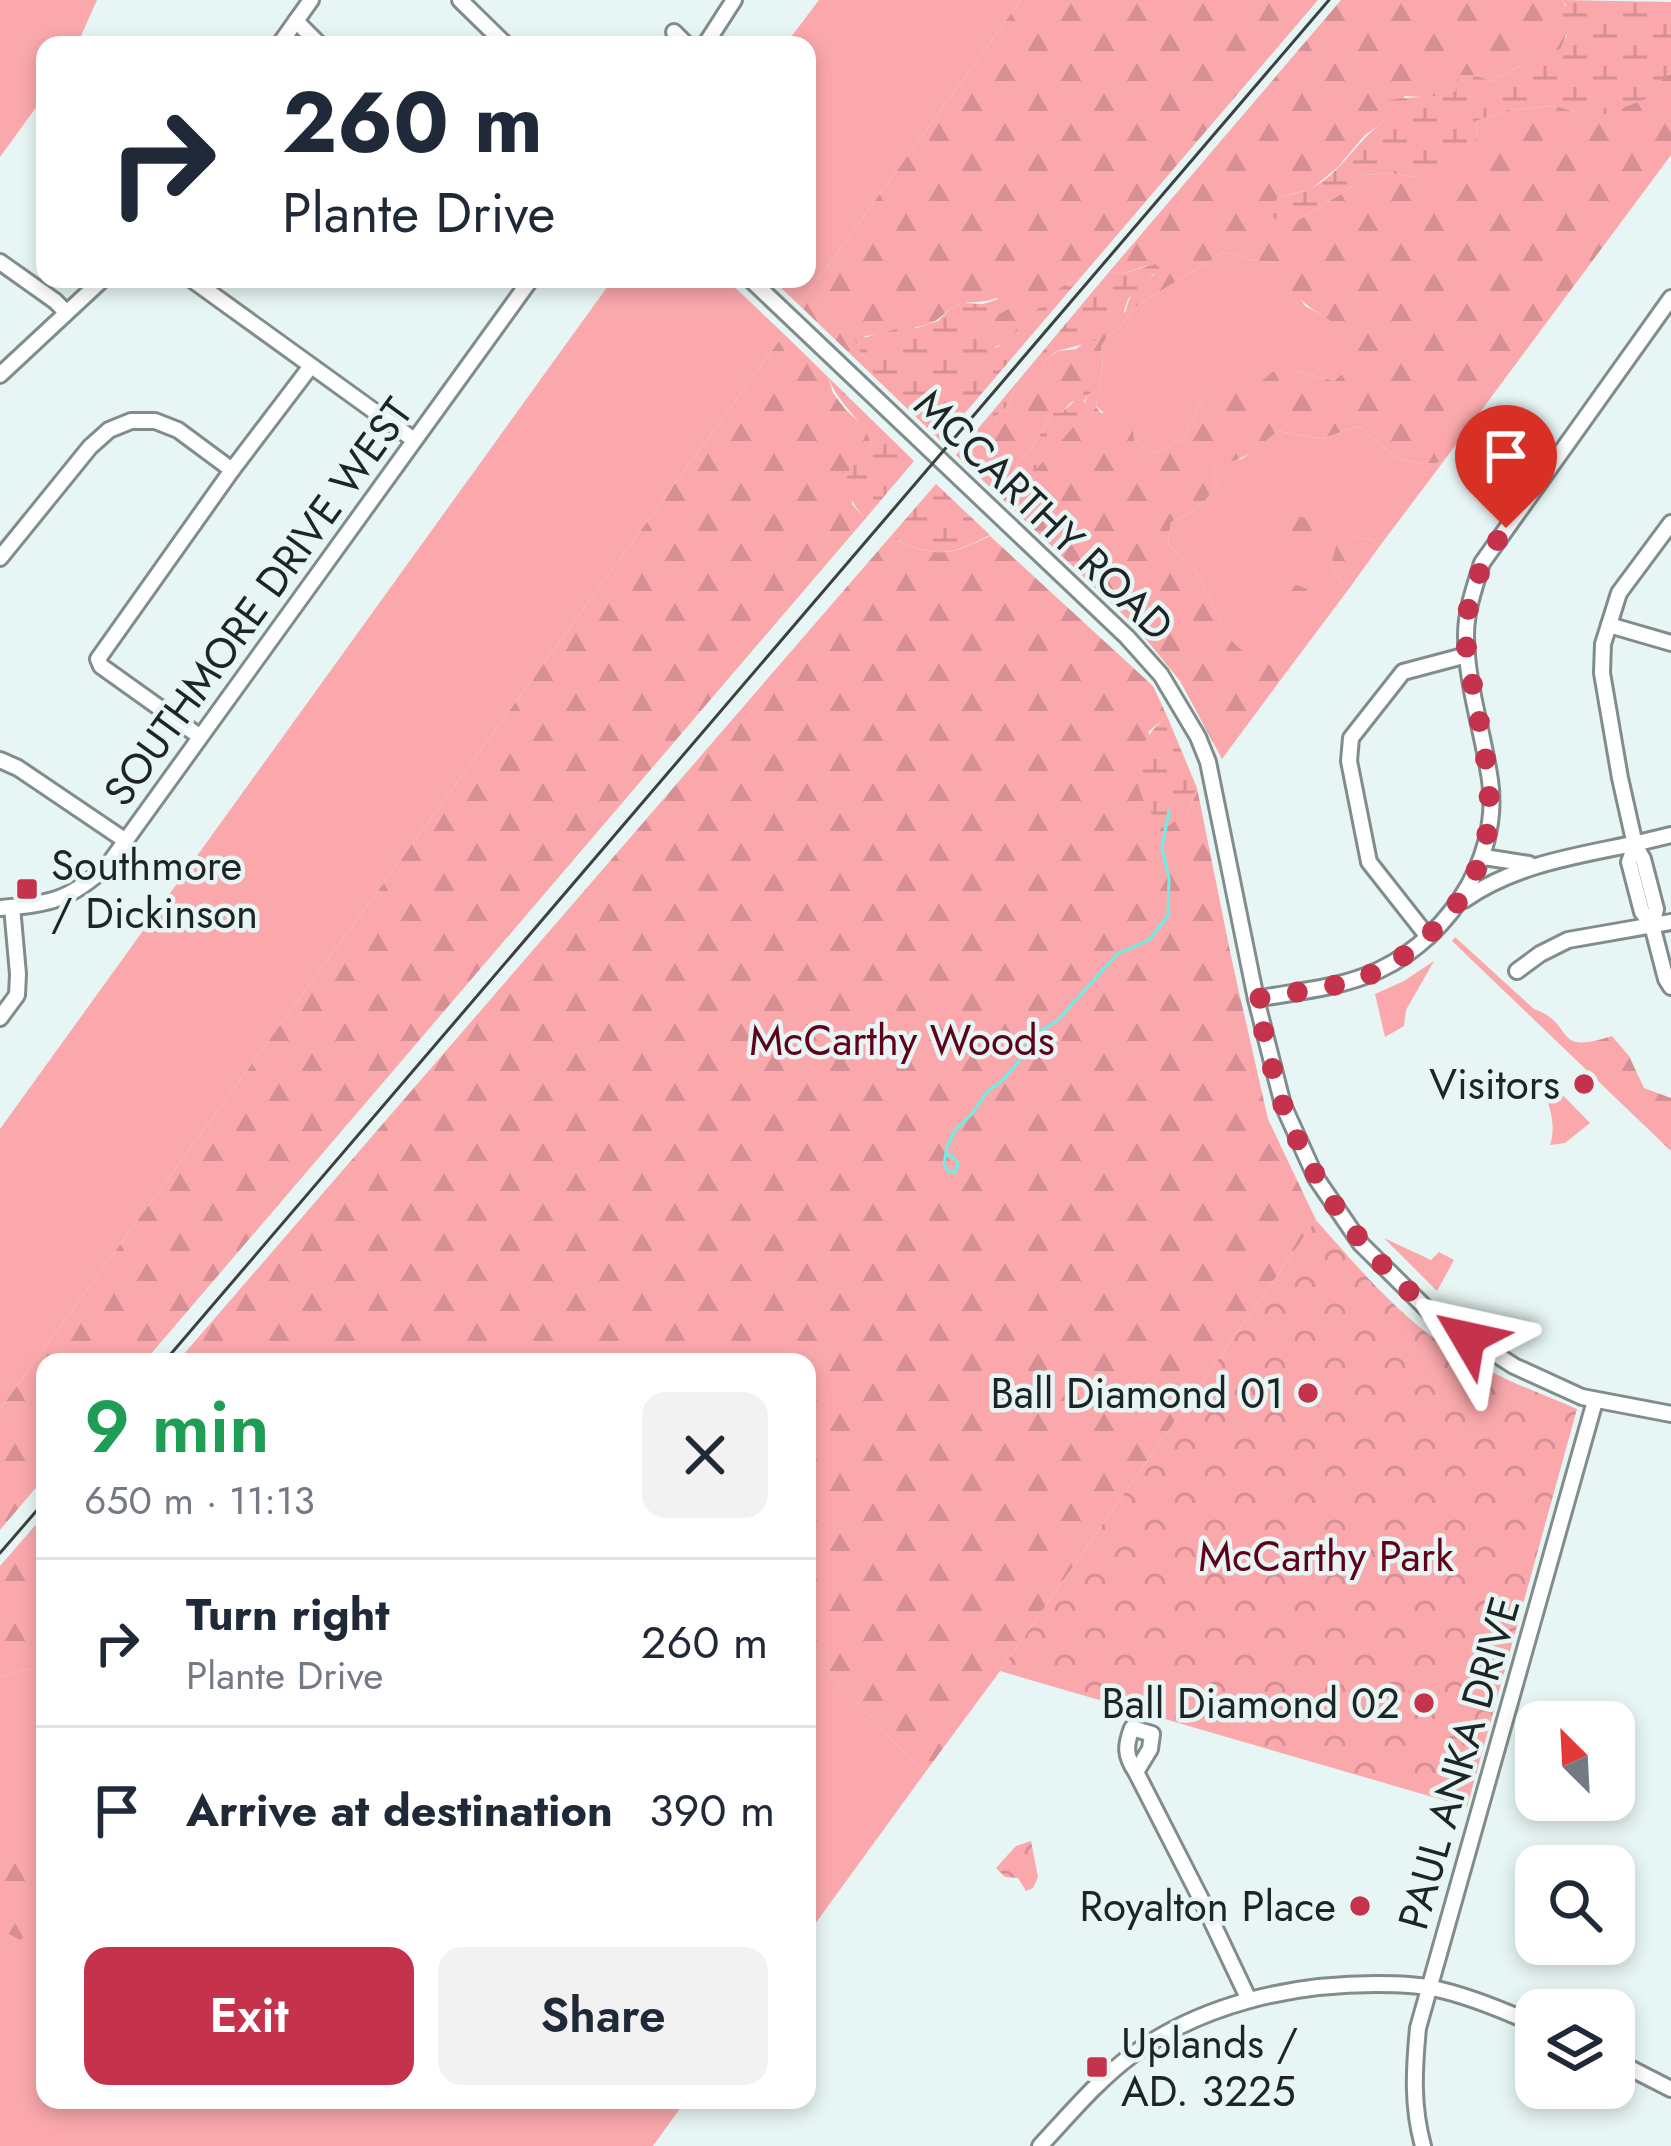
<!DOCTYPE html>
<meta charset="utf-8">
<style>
body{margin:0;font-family:Jost,sans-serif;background:#f2f2f3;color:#1f2937;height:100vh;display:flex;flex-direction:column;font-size:45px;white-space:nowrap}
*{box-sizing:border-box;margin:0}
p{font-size:39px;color:#747a83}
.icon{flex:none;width:66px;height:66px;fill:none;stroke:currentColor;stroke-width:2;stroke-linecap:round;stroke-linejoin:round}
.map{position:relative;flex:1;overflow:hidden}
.side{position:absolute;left:36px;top:1353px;width:780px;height:756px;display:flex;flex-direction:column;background:#fff;border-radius:24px;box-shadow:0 6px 18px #0003}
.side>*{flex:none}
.hud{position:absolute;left:36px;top:36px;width:780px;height:252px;border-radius:24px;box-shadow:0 6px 18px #0003;background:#fff;color:#1f2937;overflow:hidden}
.needle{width:78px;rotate:336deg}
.buttons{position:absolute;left:1515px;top:1701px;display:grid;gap:24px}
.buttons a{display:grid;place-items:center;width:120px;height:120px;border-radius:24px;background:#fff;box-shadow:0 6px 18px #0003;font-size:60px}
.pin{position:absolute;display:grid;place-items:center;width:102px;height:102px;color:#fff;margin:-123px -51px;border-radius:50% 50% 50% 0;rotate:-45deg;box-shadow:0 0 12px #0007}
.pin .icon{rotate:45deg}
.me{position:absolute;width:132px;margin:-66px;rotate:306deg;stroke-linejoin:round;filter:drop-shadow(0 0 9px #0008)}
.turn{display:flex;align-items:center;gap:42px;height:252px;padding:0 48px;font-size:54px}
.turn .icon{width:156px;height:156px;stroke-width:2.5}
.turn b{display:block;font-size:84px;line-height:102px}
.round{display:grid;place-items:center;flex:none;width:126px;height:126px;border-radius:24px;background:#f2f2f3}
.headline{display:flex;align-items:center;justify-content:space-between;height:204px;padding:0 48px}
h1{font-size:72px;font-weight:600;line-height:90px;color:#1e9e55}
.cta{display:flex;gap:24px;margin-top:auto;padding:24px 48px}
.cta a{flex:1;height:138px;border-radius:24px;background:#c4334b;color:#fff;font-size:48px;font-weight:600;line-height:138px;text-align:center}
.cta a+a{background:#f2f2f3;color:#1f2937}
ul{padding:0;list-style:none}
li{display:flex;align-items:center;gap:36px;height:168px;padding:0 48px;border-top:3px solid #e0e1e3}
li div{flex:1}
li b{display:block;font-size:45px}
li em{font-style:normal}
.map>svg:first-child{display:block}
.green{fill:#faa8ac}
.forest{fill:url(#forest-firs);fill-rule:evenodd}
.wetland{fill:url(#wetland-marsh)}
.park{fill:url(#park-crowns)}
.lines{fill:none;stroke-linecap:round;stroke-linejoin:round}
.stream{stroke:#65f1e5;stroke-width:3}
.minor-casing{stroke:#808d8c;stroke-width:20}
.minor{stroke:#fff;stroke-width:14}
.rail{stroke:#3a4140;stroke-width:3}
.route{stroke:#c4334b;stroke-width:21;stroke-dasharray:0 37.8}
.poi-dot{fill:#c4334b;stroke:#e7f6f4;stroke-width:4.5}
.labels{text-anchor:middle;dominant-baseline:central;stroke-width:9;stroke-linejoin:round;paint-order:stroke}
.street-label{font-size:42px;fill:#1e2423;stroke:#e7f6f4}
.poi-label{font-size:42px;fill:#1e2423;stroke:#e7f6f4;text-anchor:end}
.park-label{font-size:42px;fill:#5f0119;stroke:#e7f6f4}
</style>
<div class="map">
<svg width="1671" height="2146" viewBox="0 0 1671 2146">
<defs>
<pattern id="forest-firs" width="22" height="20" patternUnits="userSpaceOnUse" patternTransform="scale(3)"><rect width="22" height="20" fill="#faa8ac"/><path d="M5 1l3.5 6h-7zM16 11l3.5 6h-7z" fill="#d69094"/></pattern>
<pattern id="wetland-marsh" width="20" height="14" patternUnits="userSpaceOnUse" patternTransform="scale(3)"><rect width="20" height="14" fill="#faa8ac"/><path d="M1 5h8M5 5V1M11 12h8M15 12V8" fill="none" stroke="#d69094"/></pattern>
<pattern id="park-crowns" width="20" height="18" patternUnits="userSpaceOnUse" patternTransform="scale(3)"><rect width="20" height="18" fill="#faa8ac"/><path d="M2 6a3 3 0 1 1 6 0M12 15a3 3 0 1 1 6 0" fill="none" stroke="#d69094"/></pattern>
</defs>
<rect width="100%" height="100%" fill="#e7f6f4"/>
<!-- green -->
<g class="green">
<path d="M0 0H97L77 45H45V95L0 157Z"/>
<path d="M819 0H1021L799 305 772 279H807V45H785Z"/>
<path d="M1224 252 1251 260 1277 263 1305 306 1331 320 1349 368 1334 381 1296 371 1254 388 1203 398 1184 438 1157 453 1134 440 1096 406C1098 384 1106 370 1101 347L1106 338 1122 325 1133 308Z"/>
<path d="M613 279H726L784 334 0 1409V1129Z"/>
<path d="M1359 426C1388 453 1402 468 1443 462L1379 547 1373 540 1355 537 1331 564 1342 583 1351 586 1279 682 1275 667C1216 648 1224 616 1196 572 1190 562 1177 553 1168 545L1171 522C1195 512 1205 505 1218 481L1213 470 1217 463 1242 459 1278 431 1321 439Z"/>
<path d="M1434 961 1406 1010 1404 1026 1385 1037 1375 994 1404 981Z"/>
<path d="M1554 1086 1590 1123 1565 1143 1550 1145C1556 1130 1551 1109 1545 1094Z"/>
<path d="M1384 1238 1431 1260 1439 1252 1454 1260 1437 1291Z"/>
<path d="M807 1648 924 1774 807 1935Z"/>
<path d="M45 1665V2100H686L653 2146H0V1677Z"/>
</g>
<!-- forest -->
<g class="forest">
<path d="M1021 0H1318L1082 276C1073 281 1064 285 1056 292 1038 309 1011 345 987 350L982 336 998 314 1013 306 996 298C982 304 970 300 957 305 948 308 942 318 933 322 921 328 879 335 865 336L859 350 867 360V370L799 305Z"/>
<path d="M1341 0H1562C1572 14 1567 35 1561 49L1524 64 1493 81 1474 75H1460L1457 91 1436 98 1405 96 1383 122 1364 136 1338 167 1311 189 1277 198 1295 222 1349 189 1364 175 1390 173 1414 177 1477 138 1476 121 1507 110 1556 106 1579 113 1646 99 1664 76 1671 74V155L1443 462C1402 468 1388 453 1359 426L1321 439 1278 431C1259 446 1241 465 1217 463L1213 470 1218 481C1205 505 1195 512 1171 522L1168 545C1177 553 1190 562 1196 572 1224 616 1216 648 1276 667L1279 682 1222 759 1180 681 1136 627 1018 514 1027 511 1031 496 1025 485C1035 465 1057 446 1070 430 1079 419 1082 404 1090 393L1070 403 1061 413H1053C1044 424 1040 437 1032 447 1022 460 1014 463 1013 481L1009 484H995L999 496 968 466 976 460 997 415 1009 405 1011 396 1022 383 1039 375 1046 360 1058 351 1076 349 1126 311C1129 293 1140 285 1155 274L1146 266 1121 274 1109 272ZM1224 252 1251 260 1277 263C1289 291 1303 305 1330 320L1326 344 1349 368 1334 381 1296 371 1272 372 1254 388 1224 384 1203 398 1184 438 1157 453 1134 440 1132 425 1119 414 1101 413 1096 407C1098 385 1106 369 1101 347L1106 338 1122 325 1133 308Z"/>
<path d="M784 334 828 377 833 393 845 409 864 427 872 444 865 456 852 465V504L865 519 144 1362H45V1477L0 1530V1409Z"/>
<path d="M1288 512 1317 522 1323 532V541L1317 545 1308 541C1294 547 1285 549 1272 539L1269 523 1276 515Z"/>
<path d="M990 536 1153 686 1167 716 1148 732 1188 812 1197 788 1232 961 1268 1119 1316 1220 1000 1671 924 1774 807 1648V1362H177L890 537C934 558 947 557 990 536Z"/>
<path d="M1355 537 1373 540 1379 547 1351 586 1342 583 1331 564 1337 543Z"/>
<path d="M1297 585 1307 589 1311 610 1303 624 1287 628 1279 617 1276 600 1287 588Z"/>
<path d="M1455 937 1534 1009C1577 1024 1550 1056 1612 1036L1629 1056 1644 1088 1671 1098V1151L1452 941Z"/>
<path d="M45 1514V1665L0 1677V1566Z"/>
<path d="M45 1828V1920L20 1940 0 1929V1877Z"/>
</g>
<!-- wetland -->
<g class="wetland">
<path d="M1562 0 1671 2V74L1664 77 1646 99 1606 114 1579 113 1555 106 1507 110 1476 121 1477 138 1465 162 1443 172 1414 177 1390 173 1364 175 1349 189 1295 222 1282 223 1268 215 1277 198C1286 195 1297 194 1307 190 1338 178 1356 141 1383 122L1386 101C1411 95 1431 100 1456 91L1459 75H1474L1493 81 1524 64 1560 49 1567 35 1559 23 1566 5Z"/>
<path d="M1155 264 1160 268 1128 299 1120 323 1092 342 1057 351 1046 360 1039 376 1022 383 1011 396 1009 405 997 415 976 461 967 466 956 455 1109 272 1121 274Z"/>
<path d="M1082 276 941 441 867 370V360L859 350 855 340 897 329 917 328 938 321 952 307 963 303 983 304 1014 294 1019 298 1013 306 998 314 983 336 987 349 998 347 1060 288Z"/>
<path d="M828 377 914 461 865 519C853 505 839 483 852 465 858 457 866 453 872 444 861 418 838 404 828 377Z"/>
<path d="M1090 387V393L1084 401V415L1030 476 1026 485C1031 496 1033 501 1027 511L1018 514 999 496 995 484 999 480 1009 484 1013 481C1015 463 1021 460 1032 447 1040 437 1044 424 1053 413H1061Z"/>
<path d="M936 484 990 535C947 557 934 558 890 537Z"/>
<path d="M1167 716 1197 788 1188 812 1164 829C1128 792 1127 749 1167 716Z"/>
</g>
<!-- park -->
<g class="park">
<path d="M1316 1220C1354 1263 1389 1305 1435 1339 1473 1368 1532 1390 1577 1409L1467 1807 1000 1671Z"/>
<path d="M1031 1841 1038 1877 1033 1888 1026 1891 1018 1878 1005 1877 996 1868 1016 1846Z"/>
</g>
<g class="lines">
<!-- stream -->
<path class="stream" d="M946 1153 956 1160 958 1166 955 1173 948 1171 944 1164 947 1147 955 1130 972 1114 987 1092 1003 1080 1021 1059 1030 1038 1058 1020 1117 954 1149 940 1168 916 1169 878 1162 848 1169 811"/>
<!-- minor casing -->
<g class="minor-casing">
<g id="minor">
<path d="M460 0 506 45"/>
<path d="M296 21 320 45"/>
<path d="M674 32 687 45"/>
<path d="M279 45 311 0"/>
<path d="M705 45 734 0"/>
<path d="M0 262 55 301 66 312"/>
<path d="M191 279 414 440"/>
<path d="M750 279 1127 637 1161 675 1198 737 1208 762 1256 999 1283 1105 1316 1178 1361 1244 1430 1312 1514 1366 1582 1397 1671 1414"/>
<path d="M0 375 103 279"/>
<path d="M0 558 90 447 109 430 131 421H155L178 430 232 470"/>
<path d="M1609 625 1671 643"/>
<path d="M199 736 101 666 98 659 232 470 311 366"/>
<path d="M0 760 18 768 126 841"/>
<path d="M1635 845 1629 862 1642 912 1652 925 1666 979 1671 987"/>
<path d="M1484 857 1529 864"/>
<path d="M1464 900C1526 857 1600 854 1671 835"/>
<path d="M0 908C51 904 70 900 108 865L531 279"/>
<path d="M1652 925 1656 909 1643 859 1635 845 1620 778 1602 673 1603 644 1619 593 1671 523"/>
<path d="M1428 937 1369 862 1349 761 1351 738 1403 672 1467 655"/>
<path d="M1517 971 1540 954 1568 940 1671 922"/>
<path d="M1256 999C1292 992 1331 989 1365 976 1441 948 1502 863 1490 780 1483 732 1466 683 1466 635 1466 610 1475 586 1482 563L1671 298"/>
<path d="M0 1018 17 995 18 974 12 907"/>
<path d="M1136 1772C1125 1756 1125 1746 1132 1728L1152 1734 1150 1749 1136 1772 1204 1905 1249 2000"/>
<path d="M1614 2060 1671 2089"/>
<path d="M1040 2146C1069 2115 1098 2080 1132 2055 1202 2004 1291 1984 1376 1984 1394 1984 1414 1984 1432 1988 1467 1995 1503 2010 1536 2025"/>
<path d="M1423 2146C1412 2106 1414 2070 1418 2028L1595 1401"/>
</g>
</g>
<!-- minor -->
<use href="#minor" class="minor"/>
<!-- rail -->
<g class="rail">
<path d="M164 1362 1329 0"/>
<path d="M0 1553 45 1501"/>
</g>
</g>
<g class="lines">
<!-- route -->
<path class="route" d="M1468 1338C1385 1281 1320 1203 1284 1108 1272 1073 1265 1035 1256 999 1292 992 1330 989 1364 977 1396 965 1423 943 1445 918 1509 846 1489 778 1474 692 1470 671 1465 650 1466 629 1468 590 1484 559 1506 528"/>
</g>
<!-- markers -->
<g class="poi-dot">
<rect x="15" y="877" width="24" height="24" rx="6"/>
<circle cx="1584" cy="1084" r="12"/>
<circle cx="1308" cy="1393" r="12"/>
<circle cx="1424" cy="1703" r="12"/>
<circle cx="1360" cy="1906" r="12"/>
<rect x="1085" y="2055" width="24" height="24" rx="6"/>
</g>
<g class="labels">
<!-- street labels -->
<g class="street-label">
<text transform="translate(1044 515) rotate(44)">MCCARTHY ROAD</text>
<text transform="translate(258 602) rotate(-54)">SOUTHMORE DRIVE WEST</text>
<text transform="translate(1459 1763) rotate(-74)">PAUL ANKA DRIVE</text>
</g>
<!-- poi labels -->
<g class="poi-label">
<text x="51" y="865" text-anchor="start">Southmore<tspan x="51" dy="48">/ Dickinson</tspan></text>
<text x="1560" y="1084">Visitors</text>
<text x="1284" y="1393">Ball Diamond 01</text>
<text x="1400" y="1703">Ball Diamond 02</text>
<text x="1336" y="1906">Royalton Place</text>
<text x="1121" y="2043" text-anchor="start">Uplands /<tspan x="1121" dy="48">AD. 3225</tspan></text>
</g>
<!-- park labels -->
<g class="park-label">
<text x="902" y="1040">McCarthy Woods</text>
<text x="1326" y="1556">McCarthy Park</text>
</g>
</g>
</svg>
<div class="buttons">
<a><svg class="needle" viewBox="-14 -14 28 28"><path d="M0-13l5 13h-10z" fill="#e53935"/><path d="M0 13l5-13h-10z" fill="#747a83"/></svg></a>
<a><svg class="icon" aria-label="search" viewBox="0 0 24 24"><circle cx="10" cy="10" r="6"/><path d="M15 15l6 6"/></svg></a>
<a><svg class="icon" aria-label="layers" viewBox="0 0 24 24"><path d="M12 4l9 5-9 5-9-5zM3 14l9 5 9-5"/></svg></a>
</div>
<div class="pin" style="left:1506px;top:528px;background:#d93025"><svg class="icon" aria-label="arrive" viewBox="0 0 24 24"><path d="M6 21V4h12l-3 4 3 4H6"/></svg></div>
<svg class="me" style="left:1468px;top:1338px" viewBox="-20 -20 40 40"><path d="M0-17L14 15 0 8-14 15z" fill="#c4334b" stroke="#fff" stroke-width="4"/></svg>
<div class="hud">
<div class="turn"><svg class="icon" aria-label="right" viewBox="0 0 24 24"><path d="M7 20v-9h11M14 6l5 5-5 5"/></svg><div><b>260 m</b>Plante Drive</div></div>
</div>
<section class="side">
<div class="headline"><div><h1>9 min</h1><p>650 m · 11:13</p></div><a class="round"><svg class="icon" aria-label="close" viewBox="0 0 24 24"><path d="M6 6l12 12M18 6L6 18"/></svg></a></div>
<ul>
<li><svg class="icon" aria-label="right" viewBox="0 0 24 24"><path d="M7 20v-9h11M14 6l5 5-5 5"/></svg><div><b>Turn right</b><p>Plante Drive</p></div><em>260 m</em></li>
<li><svg class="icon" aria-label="arrive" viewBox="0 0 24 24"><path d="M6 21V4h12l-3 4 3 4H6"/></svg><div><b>Arrive at destination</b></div><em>390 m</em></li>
</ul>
<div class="cta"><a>Exit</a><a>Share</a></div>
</section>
</div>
